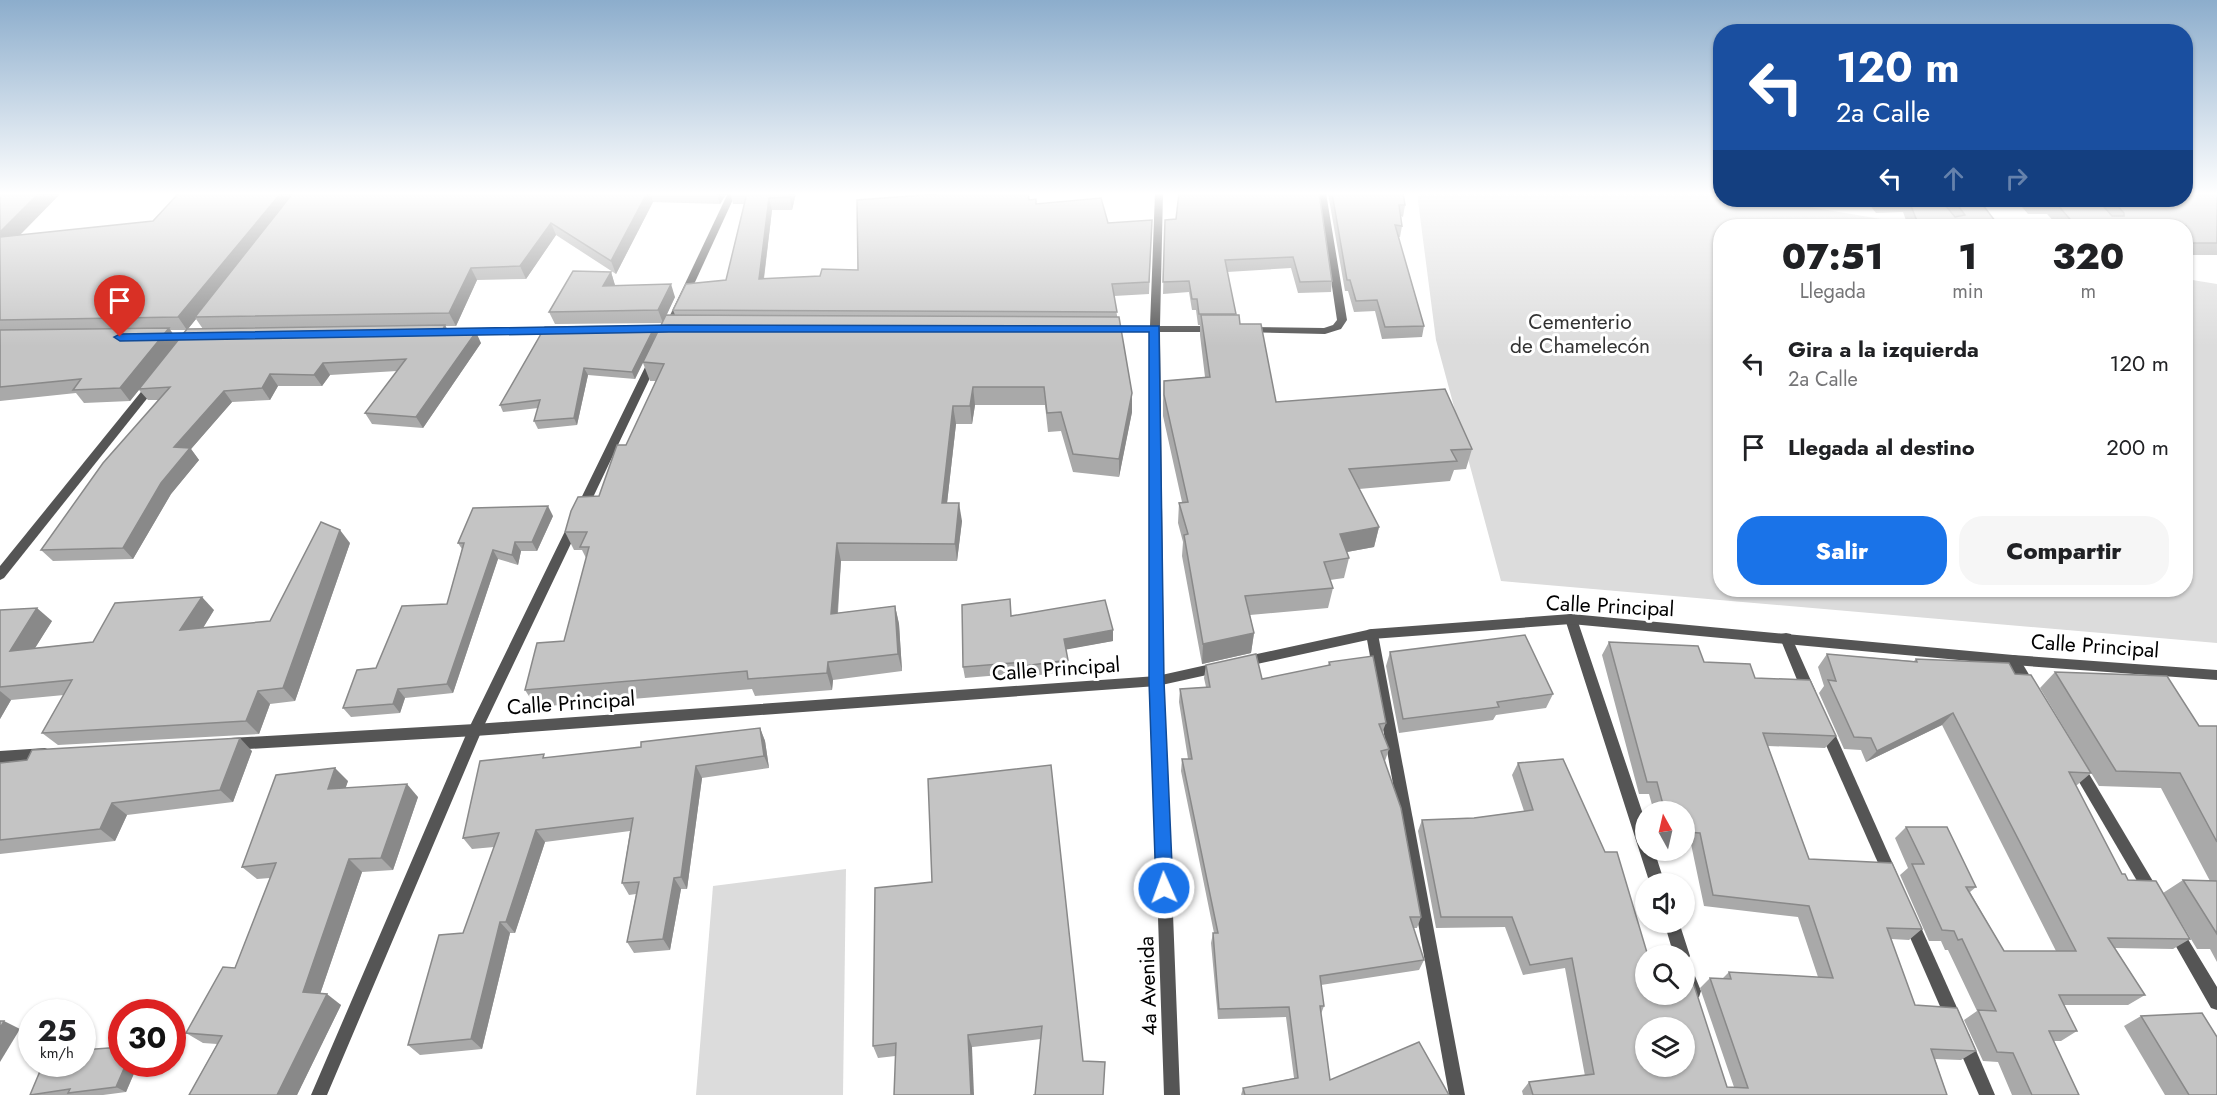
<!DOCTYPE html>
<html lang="es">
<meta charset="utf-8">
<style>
body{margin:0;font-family:Jost,sans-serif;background:#f6f6f6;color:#202124;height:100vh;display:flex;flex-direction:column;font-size:22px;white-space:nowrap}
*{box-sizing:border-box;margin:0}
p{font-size:20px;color:#757577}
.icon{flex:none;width:33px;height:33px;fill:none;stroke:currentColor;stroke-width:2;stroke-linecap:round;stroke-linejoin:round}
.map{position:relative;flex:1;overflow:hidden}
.details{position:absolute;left:1713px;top:219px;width:480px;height:378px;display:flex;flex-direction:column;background:#fff;border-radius:24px;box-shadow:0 2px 4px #0004}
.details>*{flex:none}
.banner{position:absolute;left:1713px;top:24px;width:480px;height:183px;border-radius:24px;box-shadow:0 2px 4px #0004;background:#1a4fa0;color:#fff;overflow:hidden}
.needle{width:39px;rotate:352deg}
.fabs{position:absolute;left:1635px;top:801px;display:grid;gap:12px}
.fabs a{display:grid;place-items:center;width:60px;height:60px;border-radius:50%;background:#fff;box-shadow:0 2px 4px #0004;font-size:30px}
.speed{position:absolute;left:18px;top:999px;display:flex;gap:12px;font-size:30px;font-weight:700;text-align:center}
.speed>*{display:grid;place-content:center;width:78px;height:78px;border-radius:50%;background:#fff;box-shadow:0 2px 4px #0004;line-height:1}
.speed small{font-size:15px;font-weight:400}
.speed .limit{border:9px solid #d22;background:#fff;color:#111}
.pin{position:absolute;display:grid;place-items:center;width:51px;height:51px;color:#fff;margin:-62px -26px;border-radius:50% 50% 50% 0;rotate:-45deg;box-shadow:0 0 6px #0007}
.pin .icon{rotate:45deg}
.me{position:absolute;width:66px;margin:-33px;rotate:358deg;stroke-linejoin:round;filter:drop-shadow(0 0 4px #0008)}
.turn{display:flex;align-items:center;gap:21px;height:126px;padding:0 24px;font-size:27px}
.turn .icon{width:78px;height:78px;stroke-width:2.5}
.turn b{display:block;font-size:42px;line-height:51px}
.lanes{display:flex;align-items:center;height:57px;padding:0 24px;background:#0003;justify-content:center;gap:30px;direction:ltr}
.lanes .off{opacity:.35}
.eta{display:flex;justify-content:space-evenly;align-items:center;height:102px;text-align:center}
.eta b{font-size:36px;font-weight:800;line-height:42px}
.primary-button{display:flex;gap:12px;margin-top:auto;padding:12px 24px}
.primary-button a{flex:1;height:69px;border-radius:24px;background:#1a73e8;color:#fff;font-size:24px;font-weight:800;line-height:69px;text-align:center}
.primary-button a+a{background:#f6f6f6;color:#202124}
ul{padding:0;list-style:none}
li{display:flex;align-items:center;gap:18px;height:84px;padding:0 24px}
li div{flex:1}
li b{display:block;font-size:22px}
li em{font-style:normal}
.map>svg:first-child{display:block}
.green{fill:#dcdcdc}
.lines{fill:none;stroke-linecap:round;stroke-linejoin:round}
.minor{fill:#555;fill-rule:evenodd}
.tertiary{fill:#555;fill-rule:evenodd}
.wall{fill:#a9a9a9;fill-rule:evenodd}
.shaded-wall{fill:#898989}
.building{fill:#c4c4c4;stroke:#898989;stroke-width:1.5;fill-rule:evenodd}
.route{fill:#1a73e8;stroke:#114b97;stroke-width:1.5}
.labels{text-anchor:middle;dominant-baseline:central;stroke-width:6;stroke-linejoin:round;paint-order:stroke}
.park-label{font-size:21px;fill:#333;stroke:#fff}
.street-label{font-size:21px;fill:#000;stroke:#fff}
</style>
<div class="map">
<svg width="2217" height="1095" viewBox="0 0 2217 1095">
<rect width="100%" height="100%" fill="#fff"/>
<!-- green -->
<g class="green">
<path d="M1417 193H1720V200H1767L1893 221 1896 226H1720V590H2186V279L2217 284V643L1501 581 1436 340Z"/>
<path d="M846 869 843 1095H696L713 886Z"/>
</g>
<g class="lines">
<!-- minor -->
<g class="minor">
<path d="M728 193H736L673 330 672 332H664L663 330Z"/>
<path d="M1155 193H1163L1160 326H1217L1222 329 1217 332H1160L1164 681 1180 1095H1164L1150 681V332H1105L1100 329 1105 326H1150Z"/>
<path d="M1318 193H1326L1347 320 1341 329 1325 334 1242 332V328L1246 327 1324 328 1333 325 1337 320Z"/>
<path d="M560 327 565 330 564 332 433 336 428 333 433 330Z"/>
<path d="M654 356 659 359 482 730 327 1095H311L468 730 649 359Z"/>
<path d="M153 380 157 382 158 384 157 386 4 578 0 580V566L149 382Z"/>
<path d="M1571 614 1575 615 1577 619 1646 823V850H1654L1665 884H1650L1565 619 1567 615Z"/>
<path d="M1372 629 1377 630 1378 634 1465 1095H1449L1366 634 1367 630Z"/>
<path d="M1786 633 1791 634 1792 638 1816 692 1814 696 1809 698 1804 696 1802 692 1780 638 1781 634Z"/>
<path d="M2013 655 2018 656 2034 683 2036 687 2034 691 2029 692 2024 691 2008 664 2007 660 2008 656Z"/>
<path d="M1825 721 1830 723 1832 727 1896 871 1898 876 1896 881 1891 883 1886 881 1818 727 1820 723Z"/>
<path d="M2077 760 2082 762 2157 888 2159 893 2157 898 2152 900 2147 898 2072 770 2070 766 2072 762Z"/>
<path d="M1910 912 1915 914 1963 1021 1961 1027 1955 1029 1949 1027 1902 919 1905 914Z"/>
<path d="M1664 922H1679L1690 956 1688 959 1701 991 1699 997 1693 999 1687 997 1684 989V956H1674Z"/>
<path d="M2175 924 2180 926 2217 987V1010L2211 1008 2170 936 2167 931 2170 926Z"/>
<path d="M1963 1032 1969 1034 1995 1095H1979L1955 1040 1957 1034Z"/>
</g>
<!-- tertiary -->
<g class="tertiary">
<path d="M1571 614 2013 655 2217 670V680L2013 665 1571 624 1372 639 1243 667 1238 666 1237 662 1238 658 1243 657 1372 629Z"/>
<path d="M1220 662 1225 663 1227 667 1225 671 1157 686 475 736 231 750 226 748 224 744 226 740 231 738 475 724 1157 676Z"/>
<path d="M45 748 50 750 52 754 50 758 45 760 0 763V751Z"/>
</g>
</g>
<!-- wall -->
<g class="wall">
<path d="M0 193H61L20 235 153 221 179 193H727L720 204 653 202 616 274 556 235 526 279 477 280 456 326H445L450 334 481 343 423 428 372 424 365 413 397 371 330 375 322 386H278L270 400 232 402 191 449 199 460 171 494 133 559 53 561 41 550 159 400H148L139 390 130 401 84 403 76 393 0 401ZM196 319 203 329H188ZM170 330H186L178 340Z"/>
<path d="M730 193H796L792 210H772L764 279 820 276 858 270 1029 200 1036 204 1108 223 1152 220 1149 294 1114 296 1132 412 1119 477 1073 472 1061 431 1048 432 1045 405H975L972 424H956L947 503 962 521 957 561H841L838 613 895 606 899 624 902 671 833 680 832 690 755 696 752 689 536 707 525 690 564 641 586 558 582 550H574L565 532 599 496 626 445 656 381H650L643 363 635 379 588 375 577 425 538 429 534 421 538 408 503 412 500 405 655 326 657 333 662 323 555 324 549 312 611 272 615 286 675 297 666 315H675L673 310 726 280 744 204H733Z"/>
<path d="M1319 193 1332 281 1331 292 1298 293 1291 268 1227 272 1235 315 1240 324 1276 402 1472 449 1466 469 1454 470 1450 481 1359 489 1379 527 1374 547 1347 552 1349 558 1344 578 1330 580 1333 588 1328 608 1250 615 1254 633 1251 653 1202 664 1182 556 1183 542 1178 523 1179 503 1182 502 1163 416V402L1164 381 1205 377 1200 335V325H1198L1196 310H1192L1189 292 1163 294 1165 220 1176 219Z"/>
<path d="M1328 193H1403L1405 205 1403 217 1401 216 1402 226 1400 237H1398L1424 326 1422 337 1382 339 1375 311 1354 312 1348 291H1345Z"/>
<path d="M2217 193V255H2186V226H2058L2047 214H2028L2016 200H2186Z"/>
<path d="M1866 200H1941L1946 205 1949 200H1979L1999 226H1908L1903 212 1876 213Z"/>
<path d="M553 516 537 551H521L518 565 498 559 453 693 405 698 400 713 351 717 343 708 376 668 447 604 462 549 458 543Z"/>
<path d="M350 543 295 701 270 704 259 734 58 745 42 733 64 695 11 700 0 719V610L52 621 35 648 93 642 214 610 203 628 270 621Z"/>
<path d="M1011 616 1113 630V641L1066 649 1068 660 1069 671 1025 677V673L965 678 963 667Z"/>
<path d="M1609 642 1704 662 1755 678 1836 736 1825 748 1768 746 1809 859 1922 929 1909 940 1891 939 1915 1005 1976 1051 1961 1060 1935 1059 1947 1095H1523L1522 1091 1529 1082 1585 1076 1565 968 1523 975 1505 927 1436 928 1418 831 1422 820 1474 818 1524 811 1512 775 1518 763 1646 994 1727 1087H1734L1700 988 1710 978H1723L1729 972 1818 977 1798 917 1704 906 1691 844H1684V812H1654L1649 794H1639L1602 655Z"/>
<path d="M1390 652 1553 694 1546 708 1496 715 1493 720 1399 733 1386 666Z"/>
<path d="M1827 654 1914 661 1916 659 2015 674 2091 773 2077 785H2075L2122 874 2190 939 2173 949 2115 948 2145 995 2128 1005H2064L2077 1031 2061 1041H2053L2079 1095H2012L1998 1062 1983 1061 1964 1020 1977 1011 1948 950H1945L1941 941H1929L1900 875 1908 868 1895 838 1906 827 1976 887 1970 892 2004 951H2056L1942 725 1866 762 1861 750 1844 749 1819 693 1824 686 1818 667Z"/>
<path d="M1329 662 1386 723 1382 733 1389 749 1385 761 1421 917 1417 928H1413L1424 960 1419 970 1321 985 1324 1006 1321 1014 1330 1080 1448 1095H1241L1243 1088 1294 1078 1286 1017 1218 1019 1211 943 1213 933H1214L1181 771 1182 759H1188L1179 702 1180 689 1206 687 1204 678 1206 665 1262 679 1328 666Z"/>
<path d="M2055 672 2199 726H2217V962L2210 949H2197L2163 893 2183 880 2210 881 2161 788 2099 786 2040 688Z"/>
<path d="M760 728 765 741 769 768 702 778 687 889H681L670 950 634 953 627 942 636 894 629 895 622 883 630 831 545 842 515 933H510L482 1049 420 1055 408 1045 463 933 494 847 472 849 463 838 547 758 641 747Z"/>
<path d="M252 751 233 802 127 815 115 841 0 854V763Z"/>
<path d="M348 781 345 788 418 797 393 870 362 872 320 994 341 1005 297 1095H189L217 1044 203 1043 186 1033 235 968 270 878 257 879 242 867Z"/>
<path d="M875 888 1083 1061 1105 1062 1103 1095H1033H1035L1041 1039 878 1058 873 1046Z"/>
<path d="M2141 1016 2217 1095H2165L2124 1026Z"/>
<path d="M122 1064H138L126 1092 103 1095H30Z"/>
</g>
<!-- shaded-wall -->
<g class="shaded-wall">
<path d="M39 193H61L5 250 0 245V232Z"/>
<path d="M281 193H298L195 317 196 319 187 330 178 317Z"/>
<path d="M647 193H650L653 202 616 274 611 261Z"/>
<path d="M717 193H727L720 204Z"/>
<path d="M790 193H796L792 210 790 197Z"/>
<path d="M769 198 772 210 762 292 759 279Z"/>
<path d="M551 223 556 235 526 279 520 266Z"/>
<path d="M471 268 477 280 456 326 449 313Z"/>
<path d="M611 272 615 285 608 298 603 286Z"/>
<path d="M671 284 675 297 663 323 658 310Z"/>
<path d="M445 325 451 336 440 335Z"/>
<path d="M655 326 657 333 635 379 632 372Z"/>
<path d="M169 328 178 341 130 401 120 388Z"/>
<path d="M476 332 481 343 423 428 416 417Z"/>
<path d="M323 363 330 375 322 386 314 375Z"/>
<path d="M584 368 588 375 577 425 574 418Z"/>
<path d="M270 374 278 386 270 400 262 388Z"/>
<path d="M973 387 975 405 972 424 970 406Z"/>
<path d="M224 391 232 402 191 449 199 460 171 494 133 559 123 548 174 447Z"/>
<path d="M1132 393V412L1119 477V459Z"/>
<path d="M953 406 956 424 945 521 942 503Z"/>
<path d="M959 503 962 521 957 561 955 544Z"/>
<path d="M548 506 553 516 537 551 532 542Z"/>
<path d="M1379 527 1374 547 1336 554 1340 534Z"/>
<path d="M340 530 350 543 295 701 283 688Z"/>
<path d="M515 542 521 551 518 565 512 555Z"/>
<path d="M837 543 841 561 836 632 831 614Z"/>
<path d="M493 550 498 559 453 693 447 684Z"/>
<path d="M202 597 214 610 193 644 180 630Z"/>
<path d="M895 606 899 624 902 671 898 654Z"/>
<path d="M37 608 52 621 25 664 10 651Z"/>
<path d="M1113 630V641L1064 650V639Z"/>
<path d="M1254 633 1251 653 1202 664 1203 644Z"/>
<path d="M828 662 833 680 832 690 827 673Z"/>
<path d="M398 689 405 698 400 713 393 704Z"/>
<path d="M0 691 11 700 0 719Z"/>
<path d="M258 691 270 704 259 734 246 721Z"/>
<path d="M1953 713 1942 725 1866 762 1877 751Z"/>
<path d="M760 728 765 741 769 768 764 756Z"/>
<path d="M240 738 252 751 233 802 220 790Z"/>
<path d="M696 766 702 778 687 889 681 877Z"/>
<path d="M335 768 348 781 341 802 328 789Z"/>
<path d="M407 784 418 797 393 870 381 858Z"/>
<path d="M112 803 127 815 115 841 100 829Z"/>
<path d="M536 830 545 842 515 933 506 922Z"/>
<path d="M349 859 362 872 317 1003 303 992Z"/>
<path d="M674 878 681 889 670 950 663 939Z"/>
<path d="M500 922 510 933 482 1049 471 1039Z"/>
<path d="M327 994 341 1005 297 1095H277Z"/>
<path d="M4 1021 20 1029 0 1062V1028Z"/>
<path d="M968 1035 972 1047 974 1095H971Z"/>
<path d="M126 1064H138L126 1092 116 1087Z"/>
</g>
<!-- building -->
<g class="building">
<path d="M0 193H39L0 232Z"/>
<path d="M179 193H281L178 317 0 320V237L153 221Z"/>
<path d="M293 193H647L611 261 551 223 520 266 471 268 449 313 195 317Z"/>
<path d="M747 193H790V197L769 198 759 279 820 276 822 269 858 270 857 200 950 193H1028L1029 200 1036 199V204L1101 198 1108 223 1152 220 1149 282 1112 284 1117 312 673 310 686 284 726 280Z"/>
<path d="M1179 193H1319L1332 281 1300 282 1293 257 1225 260 1236 314H1199L1197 299H1192L1189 281 1163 282 1165 220 1176 219Z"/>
<path d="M1332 193H1403L1405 205H1399L1402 226 1395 225 1424 326 1385 327 1377 300 1356 301 1350 280H1347Z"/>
<path d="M2186 193H2217V243H2186V226H2076L2055 202H2036L2034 200H2098L2112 216H2124V213L2112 200H2186Z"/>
<path d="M1881 200H1941L1955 217 1965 215 1954 200H1979L1999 226H1919L1909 201 1882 202Z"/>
<path d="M573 271 611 272 603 286 671 284 658 310 549 312Z"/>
<path d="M666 315 1119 317 1132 393 1119 459 1073 454 1061 412 1047 413 1044 387H973L970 406H953L942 503H959L955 544 837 543 831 614 895 606 898 654 828 662 827 673 748 679 747 671 525 690 537 643 564 641 589 547H580L587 532H565L571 511 578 497 599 496 617 445H626L664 364 643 362Z"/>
<path d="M1201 315H1239L1240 324H1261L1276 402 1445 389 1472 449 1451 450 1457 461 1349 469 1379 527 1340 534 1349 558 1324 562 1333 588 1245 596 1254 633 1203 644 1184 535 1188 534 1179 503 1188 502 1164 395V381L1210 377Z"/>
<path d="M445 325 440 335 476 332 416 417 365 413 406 359 323 363 314 375 270 374 262 388 224 391 174 447 190 448 161 483 123 548 41 550 103 463 170 387 139 389 187 329Z"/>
<path d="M655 326 632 372 584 368 574 418 534 421 540 400 500 405 545 327Z"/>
<path d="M169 328 120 388 73 390 81 379 0 387V330Z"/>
<path d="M548 506 532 542H515L512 555 493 550 447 684 398 689 393 704 343 708 357 670 376 668 402 606 447 604 464 543H458L473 508Z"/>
<path d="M321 522 340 530 283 688 258 691 246 721 42 733 72 680 0 687V610L37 608 10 651 93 642 115 603 202 597 180 630 270 621Z"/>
<path d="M1010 599 1011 616 1105 600 1113 630 1064 639 1068 660 1024 666V662L963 667 962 605Z"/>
<path d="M1525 635 1553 694 1497 702 1499 707 1403 719 1390 652Z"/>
<path d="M1609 642 1698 646 1704 662 1750 664 1755 678 1810 680 1836 736 1763 733 1809 859 1892 863 1922 929 1887 928 1915 1005 1957 1008 1976 1051 1931 1049 1947 1095H1533L1529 1082 1594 1074 1572 958 1530 965 1512 917H1441L1422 820 1474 818 1533 810 1518 763 1563 759 1605 852H1617L1648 956H1646V994H1684V976H1691L1727 1087 1748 1088 1710 978 1731 979 1729 972 1833 978 1809 906 1713 895 1700 833 1684 832V812H1665L1657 782H1647ZM1646 1028H1684V1066H1646Z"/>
<path d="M1256 654 1262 679 1330 665 1329 662 1373 656 1386 723 1379 724 1389 749 1381 751 1401 808 1421 917H1410L1424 960 1320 976 1324 1006H1320L1330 1080 1419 1042 1449 1095H1245L1243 1088 1298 1078 1289 1007 1219 1009 1213 933H1218L1182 759H1192L1180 689 1210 687 1206 665Z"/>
<path d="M1827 654 1917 662 1916 659 2009 663 2015 674 2031 675 2091 773 2069 772 2122 874H2125L2128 880 2156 881 2190 939 2108 938 2145 995H2059L2077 1031H2049L2079 1095H2032L2013 1053 1997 1052 1978 1010 1996 1011 1962 939 1958 940 1954 931 1942 930 1912 864H1924L1906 827H1947L1976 887H1966L2004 951H2076L1953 713 1877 751 1871 738 1854 737 1828 680 1836 681Z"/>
<path d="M2055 672 2167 676 2199 726H2217V842L2180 773 2116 771Z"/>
<path d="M760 728 764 756 696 766 681 877 674 878 663 939 627 942 639 882 622 883 633 818 536 830 506 922H500L471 1039 408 1045 439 935 463 933 499 833 463 838 480 761 544 754 543 758 641 747V742Z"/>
<path d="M240 738 220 790 112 803 100 829 0 840V763L27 760 32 750Z"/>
<path d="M1051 765 1083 1061 1105 1062 1103 1095H1033H1035L1042 1026 968 1035 971 1095H894L896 1043 873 1046 875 888 932 882 928 779Z"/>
<path d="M335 768 328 789 407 784 381 858 349 859 303 992 327 994 277 1095H189L222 1036 186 1033 223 967 235 968 276 863 242 867 276 775Z"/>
<path d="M2183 880 2217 881V934Z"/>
<path d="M2202 1013 2217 1037V1095H2189L2141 1016Z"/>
<path d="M0 1021H4L0 1028Z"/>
<path d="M122 1047V1064H126L116 1087 68 1093 70 1089 30 1095 43 1064H82V1050Z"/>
</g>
<!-- sky -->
<linearGradient id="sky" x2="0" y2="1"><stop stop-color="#8cadcc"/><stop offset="0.56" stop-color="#fff"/><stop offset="1" stop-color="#fff" stop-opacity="0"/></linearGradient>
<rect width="2217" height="346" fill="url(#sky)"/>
<!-- route -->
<path class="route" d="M669 325 1159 326 1164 681 1173 888 1170 894 1164 896 1158 894 1156 888 1149 681V332H669L120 341 114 337 120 334Z"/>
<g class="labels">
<!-- park labels -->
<g class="park-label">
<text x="1580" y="322">Cementerio<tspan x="1580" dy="24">de Chamelecón</tspan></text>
</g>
<!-- street labels -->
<g class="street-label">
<text transform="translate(1610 606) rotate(3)">Calle Principal</text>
<text transform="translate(2095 646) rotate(4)">Calle Principal</text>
<text transform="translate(1056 669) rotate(-4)">Calle Principal</text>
<text transform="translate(571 703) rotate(-4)">Calle Principal</text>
<text transform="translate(1148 986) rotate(-92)">4a Avenida</text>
</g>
</g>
</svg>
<div class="fabs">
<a><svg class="needle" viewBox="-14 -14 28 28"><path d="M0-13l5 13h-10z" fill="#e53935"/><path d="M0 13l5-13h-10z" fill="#757577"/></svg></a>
<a><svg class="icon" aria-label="sound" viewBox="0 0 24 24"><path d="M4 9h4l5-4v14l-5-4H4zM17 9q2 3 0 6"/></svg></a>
<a><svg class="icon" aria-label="search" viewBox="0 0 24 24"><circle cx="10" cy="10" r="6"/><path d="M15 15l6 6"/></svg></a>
<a><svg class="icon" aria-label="layers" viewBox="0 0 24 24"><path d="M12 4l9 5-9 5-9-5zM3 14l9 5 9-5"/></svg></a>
</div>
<div class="speed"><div>25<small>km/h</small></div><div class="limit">30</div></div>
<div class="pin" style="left:120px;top:337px;background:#d93025"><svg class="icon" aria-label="arrive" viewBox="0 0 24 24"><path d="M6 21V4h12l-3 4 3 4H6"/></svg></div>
<svg class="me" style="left:1164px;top:888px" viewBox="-20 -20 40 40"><circle r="17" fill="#1a73e8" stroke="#fff" stroke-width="3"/><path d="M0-11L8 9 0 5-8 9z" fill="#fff"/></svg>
<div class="banner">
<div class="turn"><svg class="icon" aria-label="left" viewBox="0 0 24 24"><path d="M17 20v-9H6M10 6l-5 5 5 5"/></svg><div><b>120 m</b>2a Calle</div></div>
<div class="lanes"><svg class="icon" aria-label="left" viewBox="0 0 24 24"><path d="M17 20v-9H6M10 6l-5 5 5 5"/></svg><svg class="icon off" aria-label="ahead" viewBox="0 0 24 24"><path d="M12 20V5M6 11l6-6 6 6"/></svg><svg class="icon off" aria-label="right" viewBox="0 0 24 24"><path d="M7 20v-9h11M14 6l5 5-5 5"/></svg></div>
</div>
<section class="details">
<div class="eta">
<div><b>07:51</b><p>Llegada</p></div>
<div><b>1</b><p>min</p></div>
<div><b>320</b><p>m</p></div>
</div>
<ul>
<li><svg class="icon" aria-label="left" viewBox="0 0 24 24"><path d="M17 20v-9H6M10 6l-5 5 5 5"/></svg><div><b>Gira a la izquierda</b><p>2a Calle</p></div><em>120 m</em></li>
<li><svg class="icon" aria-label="arrive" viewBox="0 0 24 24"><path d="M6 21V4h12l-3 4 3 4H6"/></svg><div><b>Llegada al destino</b></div><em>200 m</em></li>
</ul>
<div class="primary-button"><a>Salir</a><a>Compartir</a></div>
</section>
</div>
